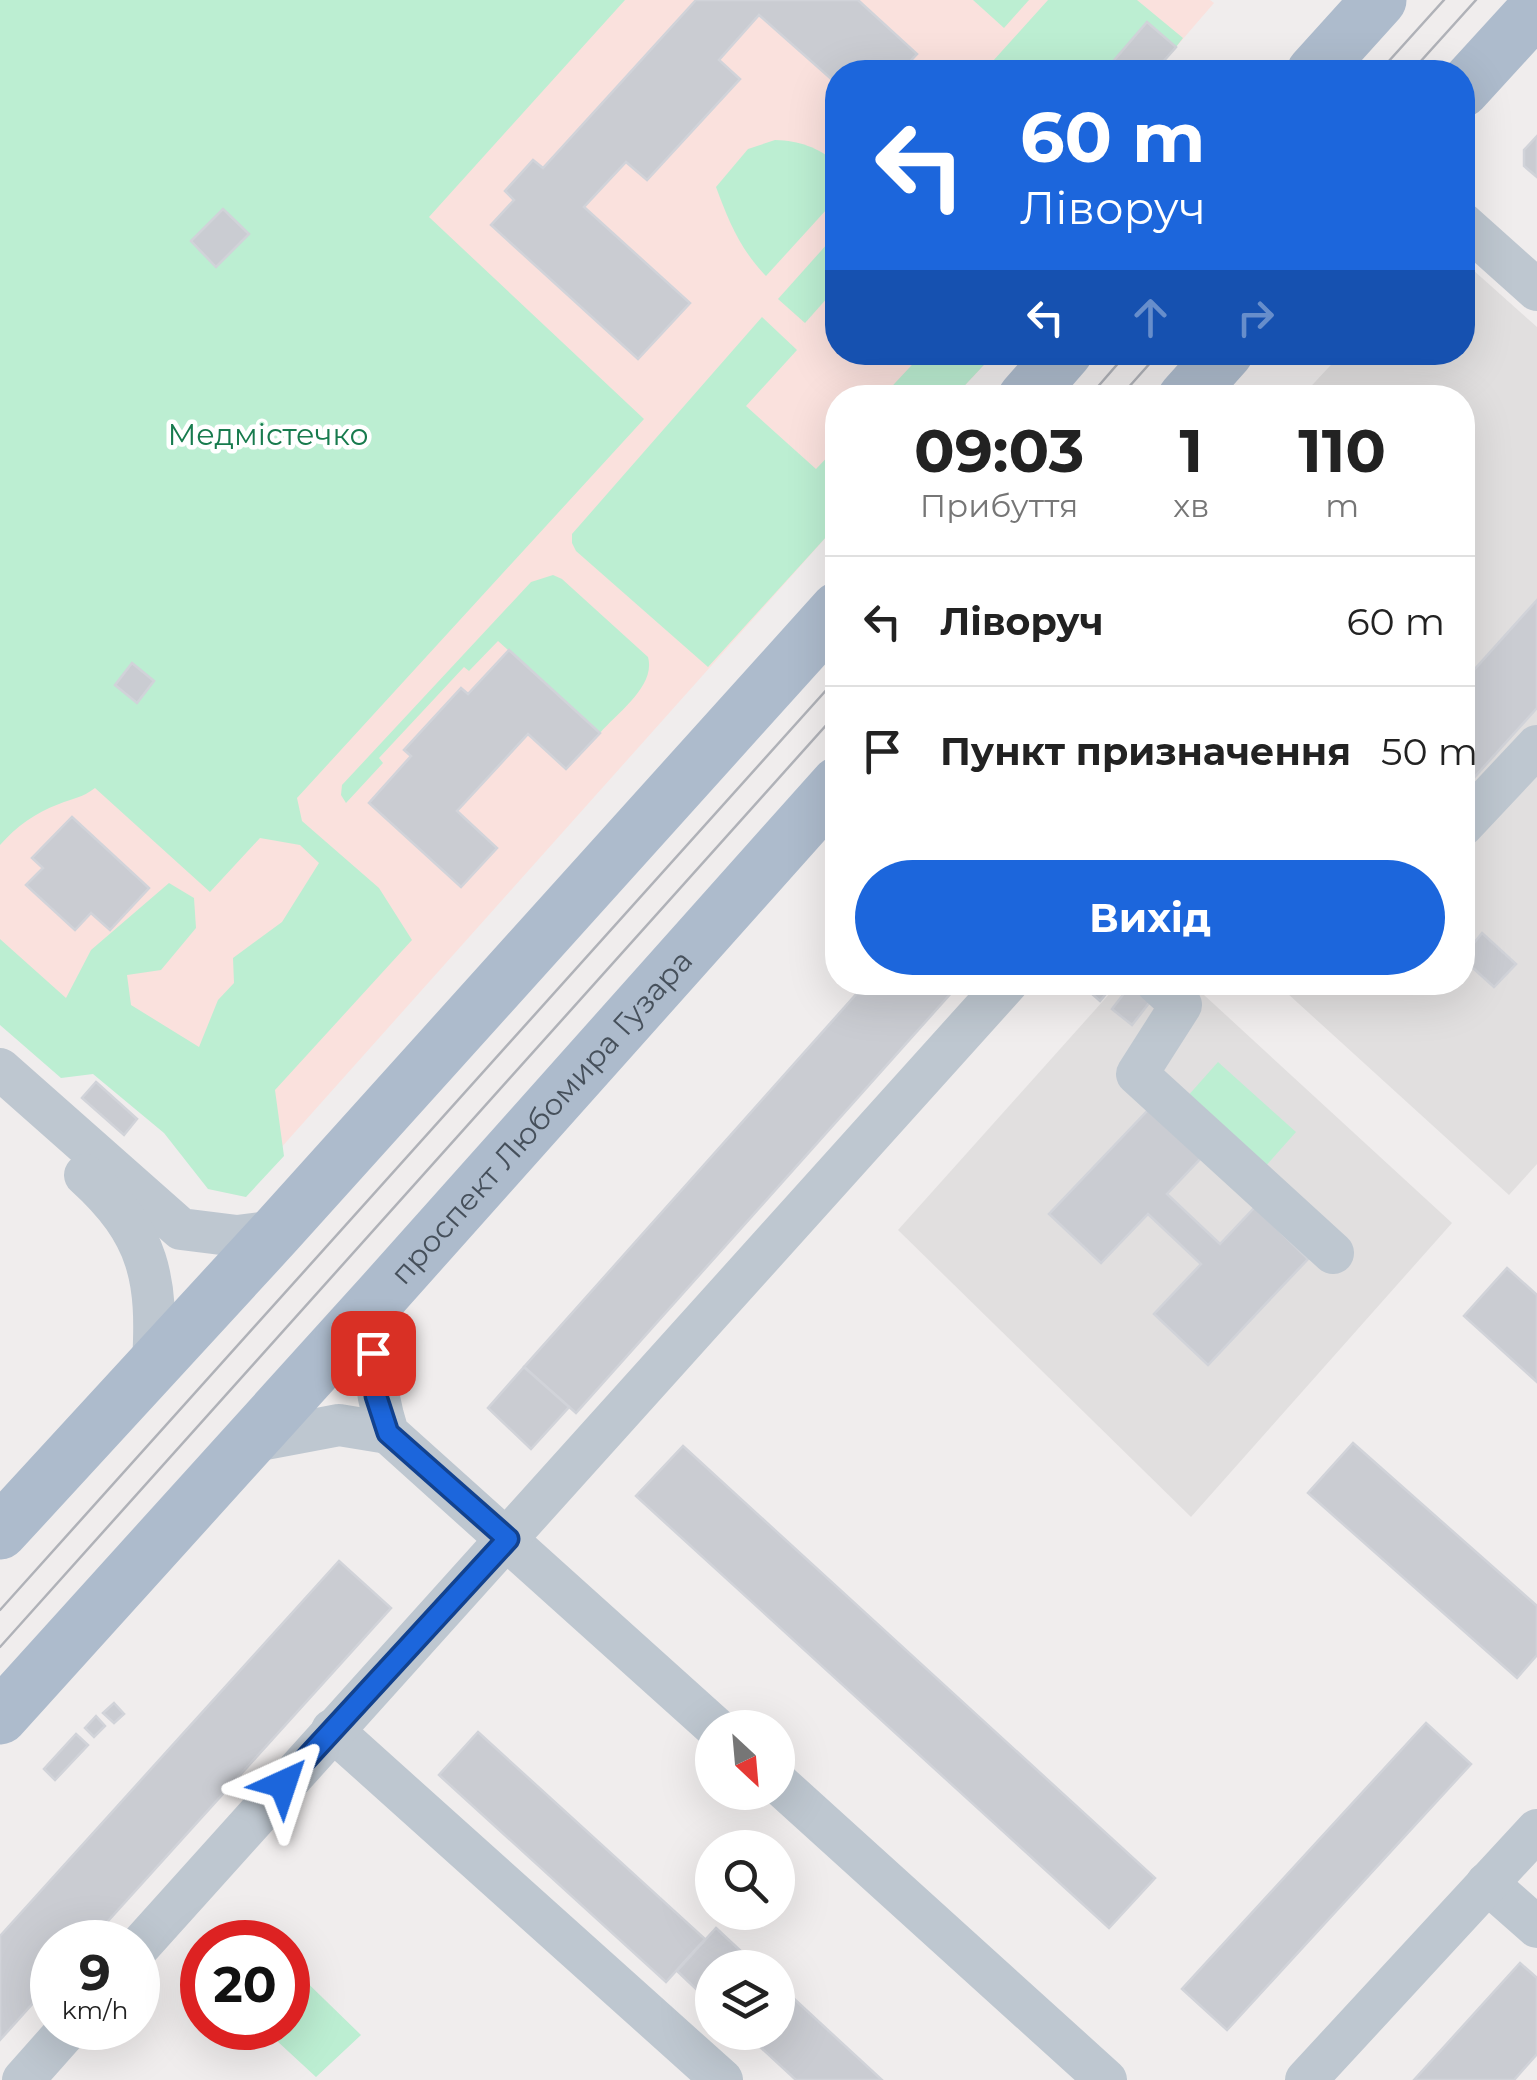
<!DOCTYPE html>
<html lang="uk">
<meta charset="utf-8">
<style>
body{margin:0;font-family:Montserrat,sans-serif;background:#f6f6f6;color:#222;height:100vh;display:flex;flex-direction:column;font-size:38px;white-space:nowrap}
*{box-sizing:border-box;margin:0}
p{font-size:32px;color:#767676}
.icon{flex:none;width:55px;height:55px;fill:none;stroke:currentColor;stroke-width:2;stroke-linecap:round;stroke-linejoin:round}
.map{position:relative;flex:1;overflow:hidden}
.details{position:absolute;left:825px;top:385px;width:650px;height:610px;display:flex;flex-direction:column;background:#fff;border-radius:40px;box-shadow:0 10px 40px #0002}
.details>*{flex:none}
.hud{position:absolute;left:825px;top:60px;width:650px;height:305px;border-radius:40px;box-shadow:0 10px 40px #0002;background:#1c66dc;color:#fff;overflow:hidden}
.needle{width:65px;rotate:154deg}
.fabs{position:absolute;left:695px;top:1710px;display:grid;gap:20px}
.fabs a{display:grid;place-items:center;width:100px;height:100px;border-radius:50%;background:#fff;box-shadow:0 10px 40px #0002;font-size:50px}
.speed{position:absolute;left:30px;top:1920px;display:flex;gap:20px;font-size:50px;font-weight:700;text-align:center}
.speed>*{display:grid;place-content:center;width:130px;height:130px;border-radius:50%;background:#fff;box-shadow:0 10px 40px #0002;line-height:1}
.speed small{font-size:25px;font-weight:400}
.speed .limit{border:15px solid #d22;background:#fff;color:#111}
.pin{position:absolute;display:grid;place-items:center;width:85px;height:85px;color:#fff;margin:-42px;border-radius:20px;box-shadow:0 5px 15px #0006}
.me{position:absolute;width:110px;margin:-55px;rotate:42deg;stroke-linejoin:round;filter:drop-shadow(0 0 8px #0008)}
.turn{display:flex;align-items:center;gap:35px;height:210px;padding:0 30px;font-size:45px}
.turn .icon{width:130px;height:130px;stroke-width:2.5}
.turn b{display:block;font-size:70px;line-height:85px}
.lanes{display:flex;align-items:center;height:95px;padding:0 30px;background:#0003;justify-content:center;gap:50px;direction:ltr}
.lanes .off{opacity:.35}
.eta{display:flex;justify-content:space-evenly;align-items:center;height:170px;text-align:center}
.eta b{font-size:60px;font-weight:700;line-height:70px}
.primary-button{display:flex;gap:20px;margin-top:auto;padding:20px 30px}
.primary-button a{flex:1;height:115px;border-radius:60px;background:#1c66dc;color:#fff;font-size:40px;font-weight:700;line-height:115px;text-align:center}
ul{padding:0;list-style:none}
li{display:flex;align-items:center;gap:30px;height:130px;padding:0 30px;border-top:2px solid #e0e0e0}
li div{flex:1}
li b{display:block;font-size:38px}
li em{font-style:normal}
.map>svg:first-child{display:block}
.education{fill:#e1dfdf}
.medical{fill:#fae1dd}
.green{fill:#bceed2}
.building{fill:#caccd2;stroke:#d1d3d9;stroke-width:2.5}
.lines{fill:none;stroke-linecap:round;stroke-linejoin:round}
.minor{stroke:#bec7d0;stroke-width:42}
.major{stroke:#adbbcc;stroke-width:55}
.tram{stroke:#b0b2b8;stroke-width:2.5}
.route-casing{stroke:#12428f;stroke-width:25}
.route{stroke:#1c66dc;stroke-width:18}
.labels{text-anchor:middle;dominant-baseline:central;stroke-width:9;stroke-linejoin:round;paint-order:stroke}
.park-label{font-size:30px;fill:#187b4e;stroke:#fff}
.street-label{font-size:30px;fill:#46505b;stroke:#fff}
</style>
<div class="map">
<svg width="1537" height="2080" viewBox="0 0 1537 2080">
<rect width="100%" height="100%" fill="#f0eded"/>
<!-- education -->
<g class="education">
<path d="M1463 261 1537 327V1164L1509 1195 1276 983 1462 982V398L1301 397 1342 353 1462 352Z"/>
<path d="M1120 982 1191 983 1452 1223 1191 1517 898 1230Z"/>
</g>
<!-- medical -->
<path class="medical" d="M0 0H1210L1214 3 1176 47 1146 23 1104 72H838V352L995 353 954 397 838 398 837 525 246 1187 0 975Z"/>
<!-- green -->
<g class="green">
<path d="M0 0H625L429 217 644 419 297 798 302 821 379 888 412 940 275 1090 284 1156 246 1197 208 1189 164 1133 93 1074 61 1078 0 1025V939L66 998 91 950 169 883 194 898 196 928 161 970 127 975 131 1005 199 1047 218 1000 234 983 233 958 282 922 319 863 300 845 260 838 210 892 95 788C82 798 73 798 59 804 35 813 17 826 0 845Z"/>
<path d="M973 0H1029L1004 28Z"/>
<path d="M1048 0H1137L1183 38 1176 47 1146 23 1104 72H983Z"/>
<path d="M775 140C800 141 817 147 837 163V198L766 276C740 249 729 222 716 187L748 149Z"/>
<path d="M837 233V287L805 323 778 299Z"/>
<path d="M762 317 797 350 746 406 816 469 837 447V525L708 667 576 551 572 543V534Z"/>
<path d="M923 353V352L995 353 954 397H882Z"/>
<path d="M553 575 562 579 648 657C656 686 618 712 600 733L498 641 469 671 464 667 379 758 383 763 346 803 341 795 342 785 531 582Z"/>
<path d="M1218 1062 1296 1132 1264 1168 1186 1098Z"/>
<path d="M288 1964 361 2035 316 2077 263 2028H288Z"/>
</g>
<!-- building -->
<g class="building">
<path d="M696 0H858L917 54 900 72H838V85L759 15 719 60 740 79 647 180 626 162 584 207 690 303 638 359 491 225 514 200 505 191 533 160 543 168Z"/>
<path d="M1147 22 1176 47 1154 72H1104Z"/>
<path d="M1537 136V177L1524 166V150Z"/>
<path d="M223 209 249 234 216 267 191 241Z"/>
<path d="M1537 600V708L1462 791V662L1473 671Z"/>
<path d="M509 650 600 733 566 769 528 734 457 811 497 848 461 887 369 803 411 756 404 750 461 688 468 694Z"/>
<path d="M132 663 154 681 137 703 115 685Z"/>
<path d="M72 817 149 888 110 930 91 913 75 930 26 885 43 868 32 858Z"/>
<path d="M1482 933 1516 964 1494 987 1462 958Z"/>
<path d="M867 982H961L576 1413 524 1367Z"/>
<path d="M1084 982H1116L1100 1001 1082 985Z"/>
<path d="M1133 982H1142L1156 994 1132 1025 1112 1009Z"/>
<path d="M96 1082 137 1119 124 1135 82 1098Z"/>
<path d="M1150 1108 1202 1157 1167 1194 1220 1244 1255 1207 1308 1259 1208 1365 1154 1314 1201 1264 1148 1214 1101 1263 1049 1214Z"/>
<path d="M1507 1268 1537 1295V1382L1464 1316Z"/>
<path d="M524 1367 569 1407 531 1449 488 1408Z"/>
<path d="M1353 1443 1537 1606V1655L1517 1678 1308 1493Z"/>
<path d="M683 1446 1155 1878 1109 1928 636 1496Z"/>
<path d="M339 1561 391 1608 89 1942H52V1982L0 2040V1936Z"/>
<path d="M114 1703 124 1714 114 1723 103 1713Z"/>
<path d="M96 1716 105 1726 94 1737 85 1728Z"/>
<path d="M1426 1723 1471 1764 1227 2030 1182 1989Z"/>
<path d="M478 1732 705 1939 666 1982 439 1775Z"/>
<path d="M76 1734 88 1745 55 1780 44 1769Z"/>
<path d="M716 1928 759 1968H712V2004L677 1971Z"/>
<path d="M1520 1963 1537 1978V2054L1514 2080H1414Z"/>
<path d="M778 1984 882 2080H796L744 2032H778Z"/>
</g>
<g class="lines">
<!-- minor -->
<g class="minor">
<path d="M1462 223 1537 290"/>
<path d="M1462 826 1537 746"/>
<path d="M1156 982 1181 1005 1137 1074 1333 1253"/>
<path d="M0 1069 181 1229 237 1236 277 1231"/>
<path d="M85 1175C150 1234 158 1279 153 1363"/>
<path d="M381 1296C373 1351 371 1379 388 1433L716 1728"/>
<path d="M249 1442 339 1425 388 1433"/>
<path d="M332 1730 722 2080"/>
<path d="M778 1783 1106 2080"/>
<path d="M1487 1883 1537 1927"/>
<path d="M138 1948 1008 982"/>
<path d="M23 2080 69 2028"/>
<path d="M1306 2080 1537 1830"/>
</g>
<!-- major -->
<g class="major">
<path d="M1314 72 1379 0"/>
<path d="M1462 90 1537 8"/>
<path d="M1025 398 1065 352"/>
<path d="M1185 398 1226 352"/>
<path d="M0 1532 277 1231 838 609"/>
<path id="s1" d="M0 1717 381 1296 838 784"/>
</g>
<!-- tram -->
<g class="tram">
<path d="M1379 72 1444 0"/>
<path d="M1411 72 1476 0"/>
<path d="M1088 398 1128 352"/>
<path d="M1119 398 1160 352"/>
<path d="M0 1610 838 677"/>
<path d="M0 1647 838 712"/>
</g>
</g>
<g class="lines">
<!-- route casing -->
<g class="route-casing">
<path id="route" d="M283 1784 508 1539 388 1433 376 1396 373 1353"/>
</g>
<!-- route -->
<use href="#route" class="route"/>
</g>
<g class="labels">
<!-- park labels -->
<g class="park-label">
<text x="268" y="434">Медмістечко</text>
</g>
<!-- street labels -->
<g class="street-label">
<text stroke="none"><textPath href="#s1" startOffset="808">проспект Любомира Гузара</textPath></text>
</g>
</g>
</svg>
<div class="fabs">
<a><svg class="needle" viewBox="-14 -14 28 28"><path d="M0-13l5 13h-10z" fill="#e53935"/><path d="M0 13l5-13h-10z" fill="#767676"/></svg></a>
<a><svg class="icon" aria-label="search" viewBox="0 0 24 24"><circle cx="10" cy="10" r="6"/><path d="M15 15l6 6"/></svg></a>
<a><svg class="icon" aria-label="layers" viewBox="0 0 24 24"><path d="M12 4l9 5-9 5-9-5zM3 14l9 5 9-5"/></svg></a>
</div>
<div class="speed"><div>9<small>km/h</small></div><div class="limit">20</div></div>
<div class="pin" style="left:373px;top:1353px;background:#d93025"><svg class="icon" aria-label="arrive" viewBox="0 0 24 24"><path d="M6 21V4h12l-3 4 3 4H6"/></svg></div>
<svg class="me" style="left:283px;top:1784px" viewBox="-20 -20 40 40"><path d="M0-17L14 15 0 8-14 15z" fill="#1c66dc" stroke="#fff" stroke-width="4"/></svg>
<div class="hud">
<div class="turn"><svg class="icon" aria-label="left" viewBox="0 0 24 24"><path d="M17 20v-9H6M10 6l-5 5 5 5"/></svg><div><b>60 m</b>Ліворуч</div></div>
<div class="lanes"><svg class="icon" aria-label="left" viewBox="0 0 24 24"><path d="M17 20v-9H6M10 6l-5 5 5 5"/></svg><svg class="icon off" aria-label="ahead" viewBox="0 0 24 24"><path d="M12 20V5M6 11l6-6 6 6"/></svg><svg class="icon off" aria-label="right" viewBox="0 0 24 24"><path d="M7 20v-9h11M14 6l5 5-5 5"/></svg></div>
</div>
<section class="details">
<div class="eta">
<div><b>09:03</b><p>Прибуття</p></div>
<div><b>1</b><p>хв</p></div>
<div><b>110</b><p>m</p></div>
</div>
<ul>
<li><svg class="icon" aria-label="left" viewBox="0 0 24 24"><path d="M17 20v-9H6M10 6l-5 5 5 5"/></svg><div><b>Ліворуч</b></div><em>60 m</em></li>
<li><svg class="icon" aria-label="arrive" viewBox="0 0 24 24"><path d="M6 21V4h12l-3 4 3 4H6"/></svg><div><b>Пункт призначення</b></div><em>50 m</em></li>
</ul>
<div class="primary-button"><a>Вихід</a></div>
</section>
</div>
